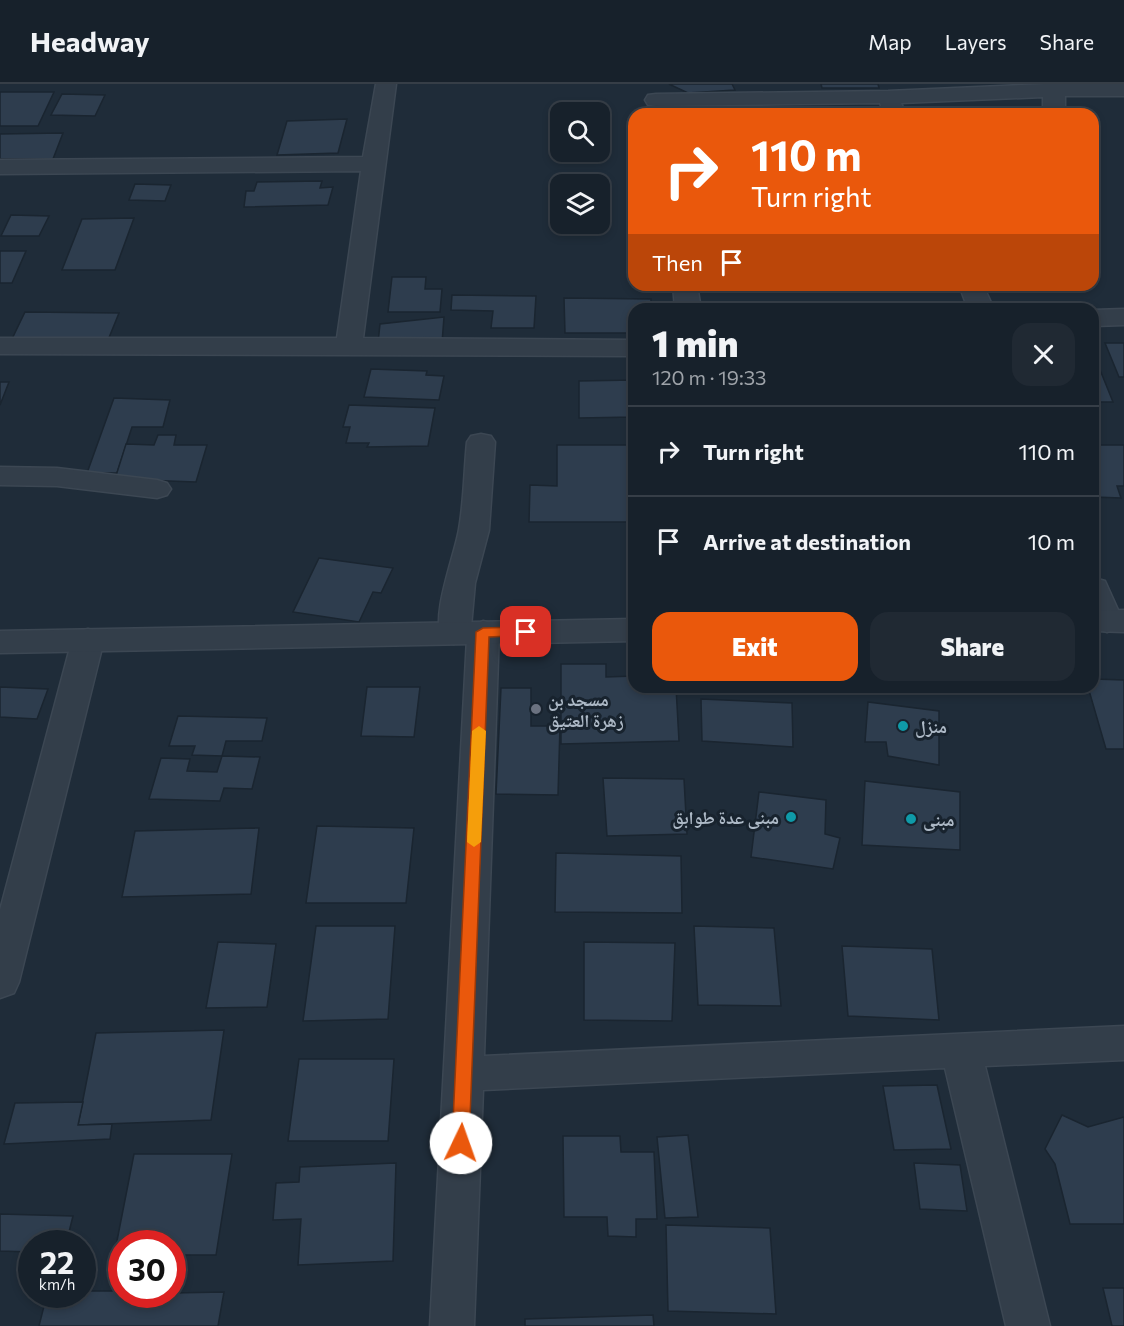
<!DOCTYPE html>
<meta charset="utf-8">
<style>
body{margin:0;font-family:Commissioner,"Noto Naskh Arabic",sans-serif;background:#202933;color:#f1f3f6;height:100vh;display:flex;flex-direction:column;font-size:22px;white-space:nowrap}
*{box-sizing:border-box;margin:0}
p{font-size:20px;color:#9ea3a9}
.icon{flex:none;width:33px;height:33px;fill:none;stroke:currentColor;stroke-width:2;stroke-linecap:round;stroke-linejoin:round}
.map{position:relative;flex:1;overflow:hidden}
.details{position:absolute;left:628px;top:219px;width:471px;height:390px;display:flex;flex-direction:column;background:#17212b;border-radius:18px;box-shadow:0 3px 9px #0003,0 0 0 2px #363e47}
.details>*{flex:none}
.banner{position:absolute;left:628px;top:24px;width:471px;height:183px;border-radius:18px;box-shadow:0 3px 9px #0003,0 0 0 2px #363e47;background:#ea580c;color:#fff;overflow:hidden}
.buttons{position:absolute;left:550px;top:18px;display:grid;gap:12px}
.buttons a{display:grid;place-items:center;width:60px;height:60px;border-radius:12px;background:#17212b;box-shadow:0 3px 9px #0003,0 0 0 2px #363e47;font-size:30px}
.speed{position:absolute;left:18px;top:1146px;display:flex;gap:12px;font-size:30px;font-weight:700;text-align:center}
.speed>*{display:grid;place-content:center;width:78px;height:78px;border-radius:50%;background:#17212b;box-shadow:0 3px 9px #0003,0 0 0 2px #363e47;line-height:1}
.speed small{font-size:15px;font-weight:400}
.speed .limit{border:9px solid #d22;background:#fff;color:#111}
.pin{position:absolute;display:grid;place-items:center;width:51px;height:51px;color:#fff;margin:-26px;border-radius:12px;box-shadow:0 3px 9px #0006}
.me{position:absolute;width:66px;margin:-33px;rotate:3deg;stroke-linejoin:round;filter:drop-shadow(0 0 4px #0008)}
.turn{display:flex;align-items:center;gap:21px;height:126px;padding:0 24px;font-size:27px}
.turn .icon{width:78px;height:78px;stroke-width:2.5}
.turn b{display:block;font-size:42px;line-height:51px}
.then{display:flex;align-items:center;height:57px;padding:0 24px;background:#0003;gap:12px;font-size:22px}
.round{display:grid;place-items:center;flex:none;width:63px;height:63px;border-radius:18px;background:#202933}
.overview{display:flex;align-items:center;justify-content:space-between;height:102px;padding:0 24px}
h1{font-size:36px;font-weight:800;line-height:45px}
.cta{display:flex;gap:12px;margin-top:auto;padding:12px 24px}
.cta a{flex:1;height:69px;border-radius:18px;background:#ea580c;color:#fff;font-size:24px;font-weight:800;line-height:69px;text-align:center}
.cta a+a{background:#202933;color:#f1f3f6}
ul{padding:0;list-style:none}
li{display:flex;align-items:center;gap:18px;height:90px;padding:0 24px;border-top:2px solid #363e47}
li div{flex:1}
li b{display:block;font-size:22px}
li em{font-style:normal}
header{display:flex;align-items:center;gap:36px;box-sizing:border-box;height:84px;padding:0 30px;background:#17212b;border-bottom:2px solid #363e47}
header strong{font-size:28px}
nav{display:flex;gap:33px;margin-inline-start:auto;font-size:21px}
.map>svg:first-child{display:block}
.building{fill:#2e3d4e;stroke:#1a2530;stroke-width:1.5}
.lines{fill:none;stroke-linecap:round;stroke-linejoin:round}
.minor-casing{stroke:#3c4753;stroke-width:3}
.tertiary-casing{stroke:#3c4753;stroke-width:3}
.minor{fill:#333e4a;fill-rule:evenodd}
.tertiary{fill:#333e4a;fill-rule:evenodd}
.route{fill:#ea580c;stroke:#983908;stroke-width:1.5}
.slow{fill:#f59e0b}
.worship-dot{fill:#6b7280;stroke:#18232e;stroke-width:2}
.culture-dot{fill:#0f9aa8;stroke:#18232e;stroke-width:2}
.labels{text-anchor:middle;dominant-baseline:central;stroke-width:6;stroke-linejoin:round;paint-order:stroke}
.poi-label{font-size:18px;font-weight:bold;fill:#adb9c6;stroke:#18232e;text-anchor:start}
</style>
<header>
<strong>Headway</strong>
<nav><a>Map</a><a>Layers</a><a>Share</a></nav>
</header>
<div class="map">
<svg width="1124" height="1242" viewBox="0 0 1124 1242">
<rect width="100%" height="100%" fill="#1f2c39"/>
<!-- building -->
<g class="building">
<path d="M669 0H732L735 6 688 9Z"/>
<path d="M821 0H878L879 4H822Z"/>
<path d="M0 8H54L38 42H0Z"/>
<path d="M62 10 105 11 95 32 51 31Z"/>
<path d="M347 35 338 69 277 71 287 37Z"/>
<path d="M63 49 53 75H0V50Z"/>
<path d="M322 97 320 104 333 103 328 121 244 123 246 107H254L257 98Z"/>
<path d="M135 100 171 101 165 117 129 116Z"/>
<path d="M11 131 49 132 39 152H1Z"/>
<path d="M134 134 115 186H62L82 135Z"/>
<path d="M0 167H26L12 199H0Z"/>
<path d="M392 193H426L425 205H442L440 228H388Z"/>
<path d="M452 211 536 212 534 244H491L493 227 451 226Z"/>
<path d="M564 214 651 215V225H634V249H565Z"/>
<path d="M25 228 119 229 108 256 11 257Z"/>
<path d="M444 233 442 259H378L380 240Z"/>
<path d="M1105 259H1124V293H1119Z"/>
<path d="M1094 271 1113 318H1094Z"/>
<path d="M371 285 427 287 426 291 444 292 439 316 364 313Z"/>
<path d="M634 296V333L579 334V297Z"/>
<path d="M0 298H9L0 321Z"/>
<path d="M114 314 170 316 163 343H132L117 389H87Z"/>
<path d="M349 321 435 324 428 362 367 363 369 359H346L350 343H343Z"/>
<path d="M158 351H176L174 361H207L196 398 115 395 126 360 154 361Z"/>
<path d="M557 361H634V438H529L530 401 557 402Z"/>
<path d="M1094 361H1124V402H1117L1121 414 1094 413Z"/>
<path d="M319 474 393 484 381 509 373 508 359 538 293 528Z"/>
<path d="M561 580H606V593L634 592V603H676L679 657 561 660Z"/>
<path d="M1094 595 1124 596V665H1106L1088 603H1094Z"/>
<path d="M0 603 48 605 37 635 0 633Z"/>
<path d="M367 603H420L414 653 361 652Z"/>
<path d="M501 604H531V642H560L558 711 496 710Z"/>
<path d="M701 615 792 619 793 663 702 657Z"/>
<path d="M868 618 939 627V681L888 672 886 658H865Z"/>
<path d="M178 632 267 634 262 657H226L222 672 192 671 195 662H169Z"/>
<path d="M222 672 260 673 252 705 224 704 220 717 149 715 161 674 190 675 187 687 217 688Z"/>
<path d="M603 694 684 695 687 750 607 752Z"/>
<path d="M865 697 960 708V766L862 761Z"/>
<path d="M759 708 826 716 825 750 840 754 833 785 751 773Z"/>
<path d="M317 742 414 744 406 819H306Z"/>
<path d="M259 744 251 810 122 813 135 747Z"/>
<path d="M556 769 681 772 682 829 555 828Z"/>
<path d="M316 842H395L388 935 303 937Z"/>
<path d="M694 842 774 844 781 922 698 921Z"/>
<path d="M218 858 276 860 267 923 206 924Z"/>
<path d="M584 858 675 859 672 937 584 936Z"/>
<path d="M842 862 932 865 939 936 848 932Z"/>
<path d="M224 946 211 1036 78 1041 96 949Z"/>
<path d="M299 975H394L388 1057H288Z"/>
<path d="M937 1001 951 1065 894 1066 883 1002Z"/>
<path d="M83 1018 78 1041 112 1040 110 1055 4 1060 15 1019Z"/>
<path d="M1062 1031 1088 1043 1124 1033V1140H1070L1055 1080 1045 1065Z"/>
<path d="M688 1051 698 1133 665 1134 657 1053Z"/>
<path d="M563 1052H620L621 1068H654L657 1135H636V1153L608 1152 607 1133H564Z"/>
<path d="M134 1070H232L216 1171H172V1160H122V1172H114Z"/>
<path d="M396 1079 393 1177 298 1181 301 1135 273 1136 276 1099 299 1098 300 1083Z"/>
<path d="M914 1079 960 1081 967 1127 920 1125Z"/>
<path d="M0 1130 73 1132 66 1160H32V1168L0 1167Z"/>
<path d="M666 1141 770 1144 776 1230 668 1227Z"/>
<path d="M1103 1204H1124V1242H1112Z"/>
<path d="M82 1207H122V1210L224 1208 218 1242H39L47 1210H82Z"/>
<path d="M653 1231 654 1242H525V1235Z"/>
</g>
<g class="lines">
<!-- minor casing -->
<g class="minor-casing">
<g id="minor">
<path d="M376 0H396L363 254 634 256V272L0 270V254H337L361 87 0 90V76L363 73Z"/>
<path d="M1046 0H1124V12H1065V30H1043V13L901 19 906 30H884L880 19 656 22 648 21 645 16 648 11 656 10 888 7Z"/>
<path d="M673 201H697L701 225H675Z"/>
<path d="M959 201H983L994 225H968Z"/>
<path d="M1124 225V241L1094 242V226Z"/>
<path d="M481 350 491 352 495 358 489 446 475 499 471 543 483 537 494 540 499 548 484 972 1124 942V976L985 982 1050 1242H1006L945 984 483 1006 474 1242H430L467 554 454 560 443 557C429 534 455 471 459 445 464 417 464 387 467 358L471 352Z"/>
<path d="M0 383 57 384 157 396 167 399 171 405 167 411 157 414 57 402 0 401Z"/>
<path d="M1094 494 1105 497 1123 537 1118 544 1107 548 1096 544 1094 541Z"/>
<path d="M88 545 99 548 104 556 19 898 14 909 0 914V826L72 556 77 548Z"/>
</g>
</g>
<!-- tertiary casing -->
<g class="tertiary-casing">
<g id="tertiary">
<path d="M1124 526V548L1094 547V527Z"/>
<path d="M634 535V557L0 569V547Z"/>
</g>
</g>
<!-- minor -->
<use href="#minor" class="minor"/>
<!-- tertiary -->
<use href="#tertiary" class="tertiary"/>
</g>
<!-- route -->
<path class="route" d="M526 543 531 544V551L489 553 469 1059 467 1064 461 1066 455 1064 452 1059 476 548 483 544Z"/>
<!-- slow -->
<path class="slow" d="M479 642 486 647 481 758 474 763 467 758 472 647Z"/>
<!-- markers -->
<circle class="worship-dot" cx="536" cy="625" r="6"/>
<g class="culture-dot">
<circle cx="903" cy="642" r="6"/>
<circle cx="791" cy="733" r="6"/>
<circle cx="911" cy="735" r="6"/>
</g>
<g class="labels">
<!-- poi labels -->
<g class="poi-label">
<text x="548" y="615">مسجد بن<tspan x="548" dy="21">زهرة العتيق</tspan></text>
<text x="915" y="642">منزل</text>
<text x="779" y="733" text-anchor="end">مبنى عدة طوابق</text>
<text x="923" y="735">مبنى</text>
</g>
</g>
</svg>
<div class="buttons">
<a><svg class="icon" aria-label="search" viewBox="0 0 24 24"><circle cx="10" cy="10" r="6"/><path d="M15 15l6 6"/></svg></a>
<a><svg class="icon" aria-label="layers" viewBox="0 0 24 24"><path d="M12 4l9 5-9 5-9-5zM3 14l9 5 9-5"/></svg></a>
</div>
<div class="speed"><div>22<small>km/h</small></div><div class="limit">30</div></div>
<div class="pin" style="left:526px;top:548px;background:#d93025"><svg class="icon" aria-label="arrive" viewBox="0 0 24 24"><path d="M6 21V4h12l-3 4 3 4H6"/></svg></div>
<svg class="me" style="left:461px;top:1059px" viewBox="-20 -20 40 40"><circle r="19" fill="#fff"/><path d="M0-13L10 11 0 6-10 11z" fill="#ea580c"/></svg>
<div class="banner">
<div class="turn"><svg class="icon" aria-label="right" viewBox="0 0 24 24"><path d="M7 20v-9h11M14 6l5 5-5 5"/></svg><div><b>110 m</b>Turn right</div></div>
<div class="then">Then<svg class="icon" aria-label="arrive" viewBox="0 0 24 24"><path d="M6 21V4h12l-3 4 3 4H6"/></svg></div>
</div>
<section class="details">
<div class="overview"><div><h1>1 min</h1><p>120 m · 19:33</p></div><a class="round"><svg class="icon" aria-label="close" viewBox="0 0 24 24"><path d="M6 6l12 12M18 6L6 18"/></svg></a></div>
<ul>
<li><svg class="icon" aria-label="right" viewBox="0 0 24 24"><path d="M7 20v-9h11M14 6l5 5-5 5"/></svg><div><b>Turn right</b></div><em>110 m</em></li>
<li><svg class="icon" aria-label="arrive" viewBox="0 0 24 24"><path d="M6 21V4h12l-3 4 3 4H6"/></svg><div><b>Arrive at destination</b></div><em>10 m</em></li>
</ul>
<div class="cta"><a>Exit</a><a>Share</a></div>
</section>
</div>
